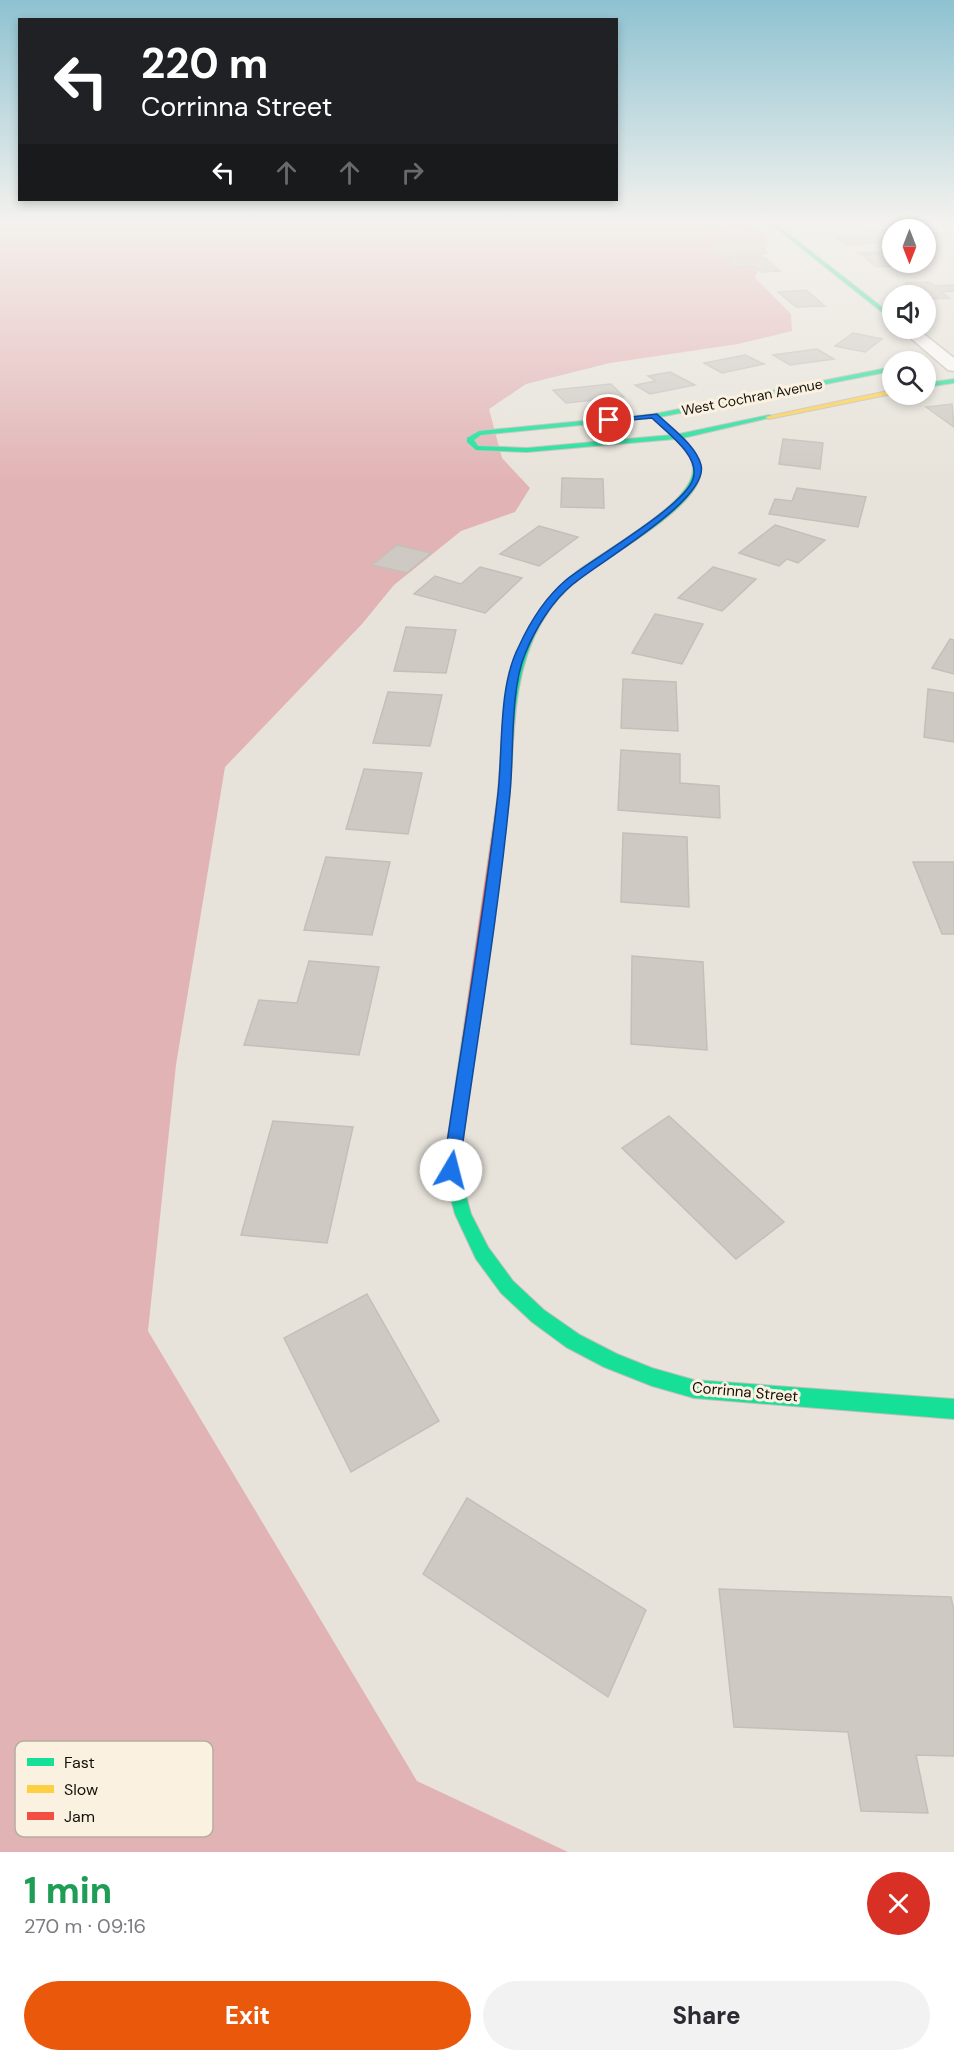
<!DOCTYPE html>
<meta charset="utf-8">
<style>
body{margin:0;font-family:"DM Sans",sans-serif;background:#f2f2f3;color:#2b2b33;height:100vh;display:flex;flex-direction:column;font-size:22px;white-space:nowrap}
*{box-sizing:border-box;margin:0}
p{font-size:20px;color:#7c7c81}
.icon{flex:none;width:33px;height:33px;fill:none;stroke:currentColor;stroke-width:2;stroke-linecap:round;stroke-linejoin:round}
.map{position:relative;height:1852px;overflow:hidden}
.side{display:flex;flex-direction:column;background:#fff;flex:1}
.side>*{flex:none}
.guide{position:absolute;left:18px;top:18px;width:600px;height:183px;border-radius:0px;box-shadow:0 3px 9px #0003;background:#202124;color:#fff;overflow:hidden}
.needle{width:39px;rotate:180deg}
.tools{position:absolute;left:882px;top:219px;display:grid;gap:12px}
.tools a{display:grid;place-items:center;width:54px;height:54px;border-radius:50%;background:#fff;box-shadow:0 3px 9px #0003;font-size:30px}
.pin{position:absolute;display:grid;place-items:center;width:51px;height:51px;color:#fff;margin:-26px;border:3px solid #fff;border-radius:50%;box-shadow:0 2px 6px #0007}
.me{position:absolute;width:66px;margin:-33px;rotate:8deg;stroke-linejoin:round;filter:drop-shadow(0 0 4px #0008)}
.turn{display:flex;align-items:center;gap:21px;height:126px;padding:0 24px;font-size:27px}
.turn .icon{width:78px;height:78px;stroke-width:2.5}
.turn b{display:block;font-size:42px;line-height:51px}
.lanes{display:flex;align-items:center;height:57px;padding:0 24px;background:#0003;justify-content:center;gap:30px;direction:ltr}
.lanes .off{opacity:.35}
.round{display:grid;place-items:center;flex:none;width:63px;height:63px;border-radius:32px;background:#f2f2f3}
.summary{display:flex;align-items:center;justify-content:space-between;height:102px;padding:0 24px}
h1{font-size:36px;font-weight:800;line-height:45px;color:#1e9e55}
.cta{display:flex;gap:12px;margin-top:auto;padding:12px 24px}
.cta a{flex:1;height:69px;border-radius:36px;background:#ea580c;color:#fff;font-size:24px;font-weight:800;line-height:69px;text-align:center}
.cta a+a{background:#f2f2f3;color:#2b2b33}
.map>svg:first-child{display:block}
.forest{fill:#e2b3b5}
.building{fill:#cfc9c3;stroke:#c4bfb9;stroke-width:1.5}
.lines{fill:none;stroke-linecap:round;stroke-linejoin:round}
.street-casing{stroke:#c1beb7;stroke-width:3}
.fast-casing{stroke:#c1beb7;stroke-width:2}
.slow-casing{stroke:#c1beb7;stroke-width:2}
.jam-casing{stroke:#c1beb7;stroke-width:2}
.street{fill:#fbfbf9;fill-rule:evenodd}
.fast{fill:#16e098;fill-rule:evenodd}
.slow{fill:#ffcf43;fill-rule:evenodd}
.jam{fill:#f24e42;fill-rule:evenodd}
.route{fill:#1a73e8;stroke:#114b97;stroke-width:1.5}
.labels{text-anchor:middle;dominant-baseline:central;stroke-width:6;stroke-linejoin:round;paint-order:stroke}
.far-street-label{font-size:14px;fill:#13100a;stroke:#faf1e1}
.street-label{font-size:15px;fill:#13100a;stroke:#faf1e1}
.key{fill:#faf1e1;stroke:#b5aea0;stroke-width:1.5}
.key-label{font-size:16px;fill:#13100a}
</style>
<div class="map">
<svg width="954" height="1852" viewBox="0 0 954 1852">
<rect width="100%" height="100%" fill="#e7e3da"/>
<!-- forest -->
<path class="forest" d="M0 224H757L769 241 755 278 791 314 792 331 738 344 610 363 526 384 489 409 502 458 530 488 515 512 461 531 394 585 362 624 225 767 176 1065 148 1331 417 1781 568 1852H0Z"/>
<!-- building -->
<g class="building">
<path d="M741 228 756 240 730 241 717 229Z"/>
<path d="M877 236 890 242 848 245 836 238Z"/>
<path d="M755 243 768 253 718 256 707 246Z"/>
<path d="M885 252 892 258V262L904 265 877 267 859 253Z"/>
<path d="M765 258 780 271 761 272 755 266 734 267 727 260Z"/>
<path d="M929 282 934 286 954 285V291L941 292 949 298 927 299 905 283Z"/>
<path d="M806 290 825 306 796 307 778 292Z"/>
<path d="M853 333 882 339 865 352 835 346Z"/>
<path d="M817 349 834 359 790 365 773 355Z"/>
<path d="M745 355 764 364 722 373 704 363Z"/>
<path d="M670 372 695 385 650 394 635 385 656 381 648 376Z"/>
<path d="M611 384 624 397 566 403 553 390Z"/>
<path d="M952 404 954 427 926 407Z"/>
<path d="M783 439 823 443 820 469 779 464Z"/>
<path d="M562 478 603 479 604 508 561 507Z"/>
<path d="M797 488 866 497 858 527 769 514 775 499 792 501Z"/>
<path d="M775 525 825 540 798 563 787 559 779 566 739 553Z"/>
<path d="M539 526 578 537 539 566 500 554Z"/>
<path d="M397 545 431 553 407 573 372 565Z"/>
<path d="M480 567 522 578 485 613 414 594 435 576 461 584Z"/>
<path d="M713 567 756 579 722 611 678 598Z"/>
<path d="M655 614 703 624 682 664 632 653Z"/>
<path d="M406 627 456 630 446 673 394 671Z"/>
<path d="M950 639 954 640V674L932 668Z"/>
<path d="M623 679 676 682 678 731 621 728Z"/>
<path d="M928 689 954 693V742L924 737Z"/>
<path d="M388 692 442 695 430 746 373 743Z"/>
<path d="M621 750 680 754V783L719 786 720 818 618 810Z"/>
<path d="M364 769 422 773 408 834 346 829Z"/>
<path d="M623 833 687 837 689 907 621 902Z"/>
<path d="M326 857 390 862 372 935 304 930Z"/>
<path d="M913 862H954V934H942Z"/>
<path d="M632 956 703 962 707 1050 631 1044Z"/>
<path d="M309 961 379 967 359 1055 244 1045 259 1000 297 1003Z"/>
<path d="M669 1116 784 1222 736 1259 622 1148Z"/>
<path d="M273 1121 353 1127 327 1243 241 1235Z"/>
<path d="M367 1294 439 1421 351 1472 284 1338Z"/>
<path d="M467 1498 646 1610 608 1697 423 1574Z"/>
<path d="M719 1589 951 1597 954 1611V1756L916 1755 928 1813 861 1811 848 1732 734 1727Z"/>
</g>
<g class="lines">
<!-- street casing -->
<g class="street-casing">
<g id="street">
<path d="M854 224 954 225V233L860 228Z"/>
<path d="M899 328H916L954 358V371L948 370Z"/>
</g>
</g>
<!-- fast casing -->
<g class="fast-casing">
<g id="fast">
<path d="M771 224H776L892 315V320Z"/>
<path d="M892 367V371L660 417 679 434 769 415 773 417 683 438C693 448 704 461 700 477 690 512 611 554 583 576 566 589 551 605 541 623 510 678 515 741 509 801L503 805 499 804 497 801C504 741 499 678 531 624 542 604 558 586 575 573 604 551 679 510 691 479 698 462 686 450 675 439L527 452 476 450 467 442V438L479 431 654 414ZM652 418 671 435 527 448 478 446 474 440 481 435Z"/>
<path d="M954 379V383L926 387V383Z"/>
<path d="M469 1035 474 1037 476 1041 459 1170 471 1214 488 1247 513 1281 544 1310 580 1335 617 1354 652 1368 694 1380 954 1399V1419L694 1398 652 1386 604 1367 566 1347 532 1322 501 1293 476 1259 455 1214 443 1170 462 1041 464 1037Z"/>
</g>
</g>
<!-- slow casing -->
<g class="slow-casing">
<path id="slow" d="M892 390V394L769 419 765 417Z"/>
</g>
<!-- jam casing -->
<g class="jam-casing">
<path id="jam" d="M503 797 509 801 476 1041 474 1045H464L462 1041 497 801Z"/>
</g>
<!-- street -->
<use href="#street" class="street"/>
<!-- fast -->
<use href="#fast" class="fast"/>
<!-- slow -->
<use href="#slow" class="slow"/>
<!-- jam -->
<use href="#jam" class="jam"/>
</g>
<!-- sky -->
<linearGradient id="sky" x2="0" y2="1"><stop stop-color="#8ec2d1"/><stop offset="0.46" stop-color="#f4f2ee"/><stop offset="1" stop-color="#f4f2ee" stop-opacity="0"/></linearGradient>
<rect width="954" height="483" fill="url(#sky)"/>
<!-- route -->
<path class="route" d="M657 414C671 428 696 445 701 465 710 499 599 562 573 584 552 601 535 629 525 654 510 690 514 753 510 793 498 918 476 1045 459 1170L457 1175H445L443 1170C461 1045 484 919 498 793 503 748 498 686 519 646 530 622 546 597 566 580 592 559 685 506 693 479 701 456 666 432 652 418L609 422 606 420Z"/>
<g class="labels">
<!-- far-street labels -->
<g class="far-street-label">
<text transform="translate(752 397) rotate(-11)">West Cochran Avenue</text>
</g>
<!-- street labels -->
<g class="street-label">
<text transform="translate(745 1392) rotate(5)">Corrinna Street</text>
</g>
</g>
<!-- legend -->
<rect x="15" y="1741" width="198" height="96" rx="9" class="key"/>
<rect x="27" y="1758" width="27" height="8" fill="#16e098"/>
<rect x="27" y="1785" width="27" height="8" fill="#ffcf43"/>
<rect x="27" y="1812" width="27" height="8" fill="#f24e42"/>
<g class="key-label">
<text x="64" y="1768">Fast</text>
<text x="64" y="1795">Slow</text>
<text x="64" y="1822">Jam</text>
</g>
</svg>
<div class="tools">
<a><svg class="needle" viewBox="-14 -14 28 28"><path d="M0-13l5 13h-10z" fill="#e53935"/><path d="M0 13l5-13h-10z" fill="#7c7c81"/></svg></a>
<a><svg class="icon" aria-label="sound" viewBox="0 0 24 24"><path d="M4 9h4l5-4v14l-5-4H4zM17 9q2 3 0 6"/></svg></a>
<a><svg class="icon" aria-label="search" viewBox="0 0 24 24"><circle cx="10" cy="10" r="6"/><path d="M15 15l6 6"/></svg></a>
</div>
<div class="pin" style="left:609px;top:420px;background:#d93025"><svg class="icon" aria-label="arrive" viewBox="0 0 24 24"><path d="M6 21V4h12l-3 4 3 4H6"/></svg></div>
<svg class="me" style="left:451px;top:1170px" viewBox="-20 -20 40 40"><circle r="19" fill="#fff"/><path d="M0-13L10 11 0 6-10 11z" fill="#1a73e8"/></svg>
<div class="guide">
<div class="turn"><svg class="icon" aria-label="left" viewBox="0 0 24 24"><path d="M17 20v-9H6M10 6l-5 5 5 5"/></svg><div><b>220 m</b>Corrinna Street</div></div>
<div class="lanes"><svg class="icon" aria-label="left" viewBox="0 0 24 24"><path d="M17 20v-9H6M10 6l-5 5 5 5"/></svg><svg class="icon off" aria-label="ahead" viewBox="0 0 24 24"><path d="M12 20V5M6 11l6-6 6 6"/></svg><svg class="icon off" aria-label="ahead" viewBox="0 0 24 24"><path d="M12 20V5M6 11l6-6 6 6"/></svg><svg class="icon off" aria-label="right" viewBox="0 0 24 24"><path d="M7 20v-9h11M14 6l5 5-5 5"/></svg></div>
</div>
</div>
<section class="side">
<div class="summary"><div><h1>1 min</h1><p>270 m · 09:16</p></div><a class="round" style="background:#d93025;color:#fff"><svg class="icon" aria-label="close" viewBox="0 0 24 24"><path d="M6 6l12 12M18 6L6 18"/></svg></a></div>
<div class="cta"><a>Exit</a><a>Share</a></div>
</section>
